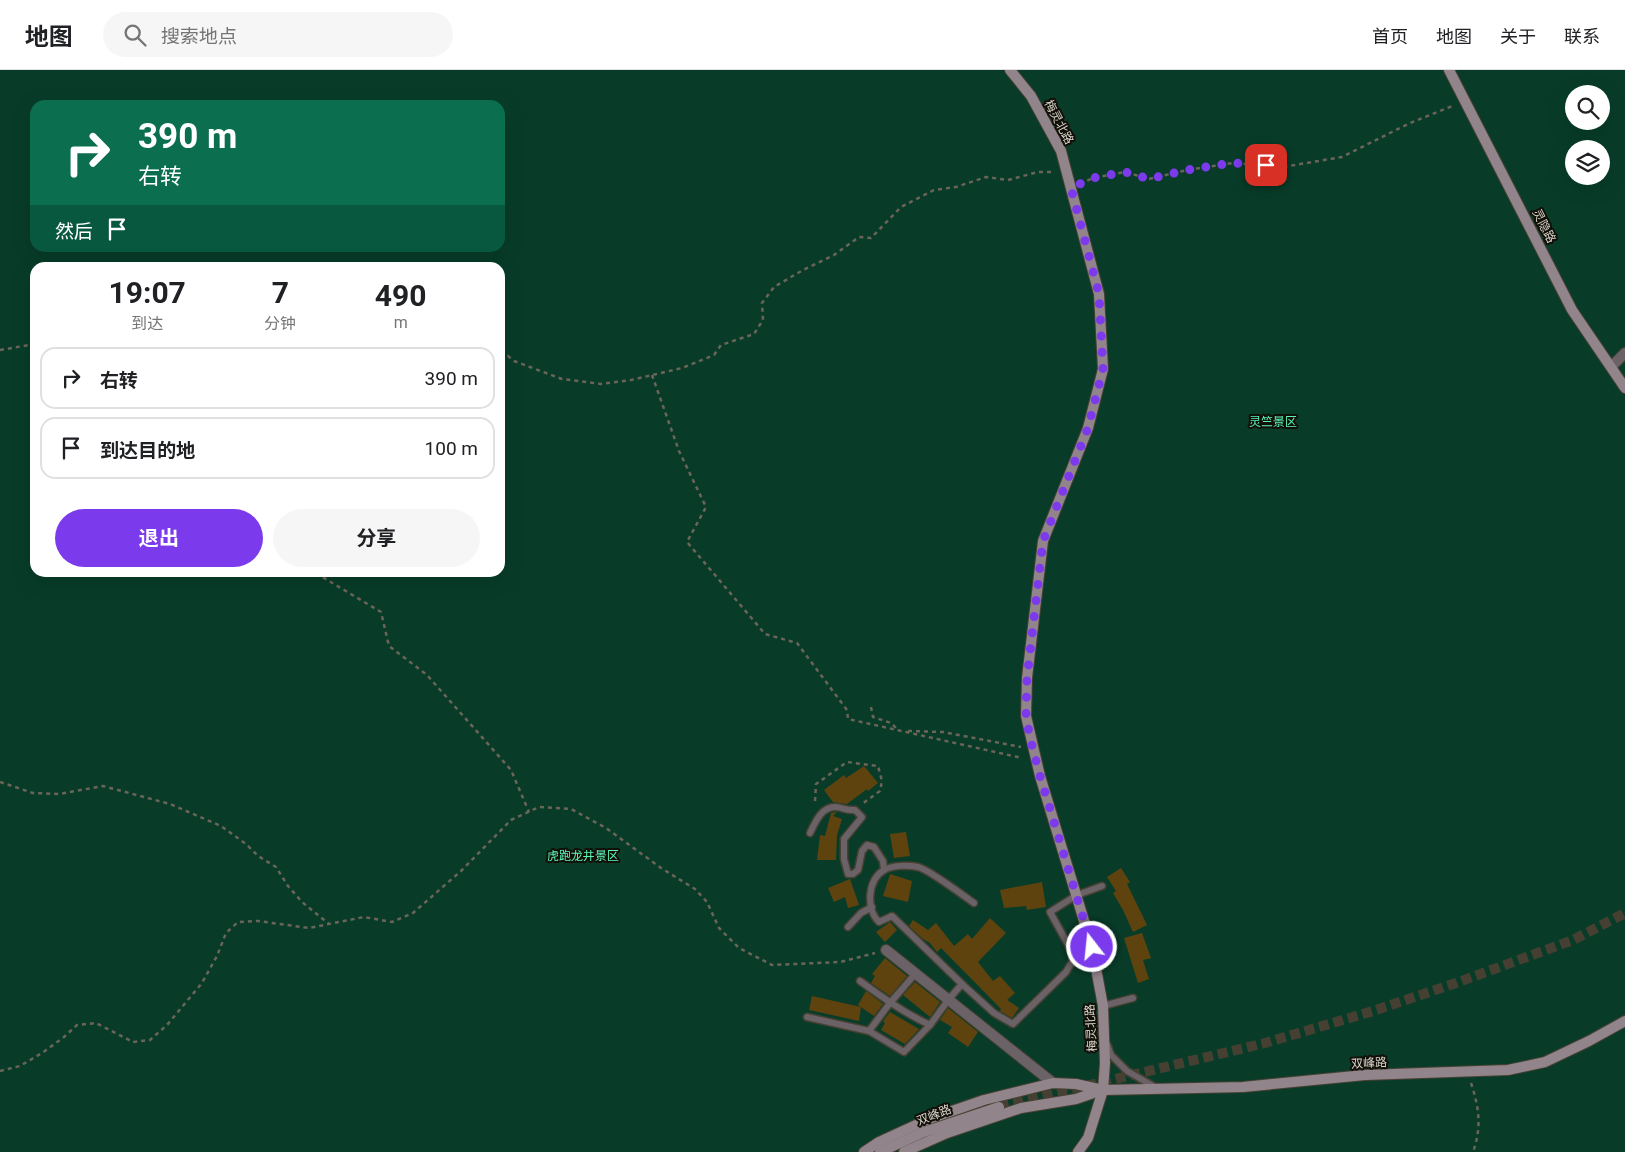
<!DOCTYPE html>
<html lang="zh">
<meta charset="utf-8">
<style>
body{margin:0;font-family:Roboto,"Noto Sans SC",sans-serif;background:#f6f6f6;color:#202124;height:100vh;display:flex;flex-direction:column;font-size:19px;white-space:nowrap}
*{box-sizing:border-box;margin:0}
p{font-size:16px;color:#757577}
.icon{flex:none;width:28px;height:28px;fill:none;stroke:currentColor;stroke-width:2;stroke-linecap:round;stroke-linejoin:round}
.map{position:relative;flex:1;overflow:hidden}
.drawer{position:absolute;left:30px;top:192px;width:475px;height:315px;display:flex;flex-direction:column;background:#fff;border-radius:15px;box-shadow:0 5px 20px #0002}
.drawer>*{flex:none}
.hud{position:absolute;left:30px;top:30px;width:475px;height:152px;border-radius:15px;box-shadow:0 5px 20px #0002;background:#0b6e4f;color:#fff;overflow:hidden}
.fabs{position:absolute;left:1565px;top:15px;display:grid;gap:10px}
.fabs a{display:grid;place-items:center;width:45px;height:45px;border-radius:50%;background:#fff;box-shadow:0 5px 20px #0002;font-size:25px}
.pin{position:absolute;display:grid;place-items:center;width:42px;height:42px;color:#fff;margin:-21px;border-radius:10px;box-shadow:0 2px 8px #0006}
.me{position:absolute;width:55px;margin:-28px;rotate:344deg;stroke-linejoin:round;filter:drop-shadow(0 0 4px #0008)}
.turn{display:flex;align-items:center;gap:18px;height:105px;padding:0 25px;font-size:22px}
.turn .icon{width:65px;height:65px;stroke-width:2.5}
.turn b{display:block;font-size:35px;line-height:42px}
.then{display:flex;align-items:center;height:48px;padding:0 25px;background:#0003;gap:10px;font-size:19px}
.eta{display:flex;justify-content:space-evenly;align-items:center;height:85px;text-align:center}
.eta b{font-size:30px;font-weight:700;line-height:35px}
.action{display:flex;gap:10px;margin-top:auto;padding:10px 25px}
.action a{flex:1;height:58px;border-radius:30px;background:#7c3aed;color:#fff;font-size:20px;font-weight:700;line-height:58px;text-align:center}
.action a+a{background:#f6f6f6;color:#202124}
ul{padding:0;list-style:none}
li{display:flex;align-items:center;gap:15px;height:62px;margin:0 10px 8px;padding:0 15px;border:2px solid #e0e0e0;border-radius:15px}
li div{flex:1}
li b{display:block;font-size:19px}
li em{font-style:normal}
header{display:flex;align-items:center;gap:30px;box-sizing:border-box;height:70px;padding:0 25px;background:#fff;border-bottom:1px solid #e0e0e0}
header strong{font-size:24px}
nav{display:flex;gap:28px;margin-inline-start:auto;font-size:18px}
.search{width:350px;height:45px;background:#f6f6f6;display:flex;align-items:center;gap:12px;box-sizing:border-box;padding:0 18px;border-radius:28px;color:#757577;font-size:19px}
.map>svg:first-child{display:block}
.green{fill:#083c29;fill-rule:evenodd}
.building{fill:#5e430e}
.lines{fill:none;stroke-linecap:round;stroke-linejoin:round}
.secondary-tunnel{stroke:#454032;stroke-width:10;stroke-dasharray:10 5;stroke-linecap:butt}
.lane-casing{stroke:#474134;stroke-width:9}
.street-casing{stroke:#474134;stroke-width:12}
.secondary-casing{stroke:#474134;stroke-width:12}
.path{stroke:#6a6558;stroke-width:2.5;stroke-dasharray:4 4;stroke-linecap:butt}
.lane{stroke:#6a6266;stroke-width:6}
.street{stroke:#6a6266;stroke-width:10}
.secondary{stroke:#91848a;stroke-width:10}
.route{stroke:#7c3aed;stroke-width:9;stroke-dasharray:0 16.2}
.labels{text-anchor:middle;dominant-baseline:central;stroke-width:4;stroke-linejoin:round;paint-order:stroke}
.street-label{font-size:12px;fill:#d9d6cc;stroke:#110f08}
.park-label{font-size:12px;fill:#5cf5b8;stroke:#110f08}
</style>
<header>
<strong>地图</strong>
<div class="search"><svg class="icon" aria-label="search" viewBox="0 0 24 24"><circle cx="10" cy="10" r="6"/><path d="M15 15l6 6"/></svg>搜索地点</div>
<nav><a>首页</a><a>地图</a><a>关于</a><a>联系</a></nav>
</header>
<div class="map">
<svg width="1625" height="1082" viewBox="0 0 1625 1082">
<rect width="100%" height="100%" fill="#2b2517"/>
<!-- green -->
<path class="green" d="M0 0H1625V1082H0ZM1574 24H1601V51H1574ZM35 35H500V178H35ZM1574 79H1601V106H1574ZM35 198H500V502H35Z"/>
<!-- building -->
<g class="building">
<path d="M864 696 878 713 868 721 867 719 847 734 833 732 824 720 844 705 846 708Z"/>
<path d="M837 742 833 746 842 749 837 765 836 790H817L820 765 825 766 831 743Z"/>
<path d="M906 762 910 786 894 788 890 764Z"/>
<path d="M1121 798 1130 812 1127 814 1147 855 1133 862 1123 840 1113 823 1116 821 1107 807Z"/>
<path d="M890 804 912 811 908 832 883 826Z"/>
<path d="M850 809 859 835 848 838 845 827 834 832 828 818Z"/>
<path d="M1042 812 1046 837 1027 840 1026 836 1004 838 1000 820Z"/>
<path d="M990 848 1006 863 978 892 993 911 1000 906 1015 923 1007 930 1019 938 1012 948 1000 941 1001 939 941 878 937 882 930 873 923 869 909 856 913 850 928 860 936 853 954 876 968 864 972 869Z"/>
<path d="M890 852 897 860 885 872 876 862Z"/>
<path d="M1142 863 1151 888 1143 890 1149 909 1138 913 1124 868Z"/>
<path d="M885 888 907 906 890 926 871 913 875 906 872 904Z"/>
<path d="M915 912 940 932 930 947 903 925Z"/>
<path d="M866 921 883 934 874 946 858 935Z"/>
<path d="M812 926 861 937 859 951 809 940Z"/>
<path d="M948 938 978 962 968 977 948 963 952 957 940 950Z"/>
<path d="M890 942 919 959 905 974 881 960 885 953 883 951Z"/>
</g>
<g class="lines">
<!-- secondary-tunnel -->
<path class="secondary-tunnel" d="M999 1037 1265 973 1373 941 1456 913 1573 870 1625 843"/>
<!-- lane casing -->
<g class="lane-casing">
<g id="lane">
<path d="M810 763C815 753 821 737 835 737 843 737 845 741 855 740L862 747 844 769V789L848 804H853L858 800 862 781 867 775 874 777 883 791 884 800"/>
<path d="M848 857 861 843 872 837"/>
<path d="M916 903 890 933 869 961 904 982 930 955"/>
<path d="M860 911C882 927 904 943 930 955L949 929 962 914 892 846 879 852C866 840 867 810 884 800 893 795 908 795 918 797 928 799 964 826 974 833"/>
<path d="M962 914 994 943 1013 954 1066 902 1075 887 1050 842 1077 825 1102 816"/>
<path d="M1103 936 1133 928"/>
<path d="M807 947 869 961"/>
<path d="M1107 974 1111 985 1127 1001 1153 1016"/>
</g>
</g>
<!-- street casing -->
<g class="street-casing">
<g id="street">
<path d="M1611 297 1625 283"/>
<path d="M886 880 1053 1013"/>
</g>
</g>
<!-- secondary casing -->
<g class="secondary-casing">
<g id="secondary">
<path d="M1010 0 1031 26 1061 81 1099 224 1103 299 1088 358 1043 471 1027 608 1026 646 1040 706 1092 877 1103 936 1105 993 1103 1020 1088 1068 1078 1082"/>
<path d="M1449 0 1572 240 1625 318"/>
<path d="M864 1082 879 1072 929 1049 984 1030 1053 1013 1076 1014 1103 1020 1243 1017 1365 1005 1508 1000 1545 992 1589 971 1625 951"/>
<path d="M880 1082 924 1062 999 1037"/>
<path d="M904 1082 947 1063 1021 1038 1076 1029 1102 1020"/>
</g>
</g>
<!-- path -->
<g class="path">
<path d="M1080 114 1093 108 1125 102 1149 109 1187 100 1233 93 1283 97 1342 87 1410 53 1455 35"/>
<path d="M285 198 292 194 304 198"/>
<path d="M0 280 35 274"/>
<path d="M500 289 508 286 514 291 562 309 601 314 631 310 682 298 714 285 721 275 754 264 763 250 762 233 774 217 803 200 834 185 859 167 871 168 901 137 934 120 956 117 986 107 1008 110 1038 102H1055"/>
<path d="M652 305 679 381 706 437 687 472 765 564 797 573 847 640 848 649 1022 688"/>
<path d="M308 502 319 505 381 542 389 576 427 605 511 700 529 742"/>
<path d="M871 637 873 647 891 653 896 658"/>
<path d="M908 661 943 662 1021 677"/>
<path d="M0 712 33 723 59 724 103 716 170 734 221 756 246 774 258 786 276 797 288 816 302 832 329 854"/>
<path d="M815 731 816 714 847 692 878 696 882 711 880 721 862 734"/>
<path d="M0 1001 20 996 42 983 64 967 77 955 96 953 133 972 150 970 167 955 202 913 217 886 226 863 238 852 258 851 309 858 364 847 392 852 413 843 461 801 511 750 539 737 571 739 606 758 661 798 695 819 707 832 719 858 739 878 772 895 840 892 875 883"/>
<path d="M1471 1013C1479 1037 1482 1057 1473 1082"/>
</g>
<!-- lane -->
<use href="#lane" class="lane"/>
<!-- street -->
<use href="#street" class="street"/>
<!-- secondary -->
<use href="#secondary" class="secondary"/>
</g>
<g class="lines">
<!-- route -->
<path class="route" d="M1092 877 1040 706 1030 668 1026 646 1027 608 1043 471 1088 358 1103 299 1099 224 1071 118 1093 108 1125 102 1149 109 1187 100 1232 93 1266 95"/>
</g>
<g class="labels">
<!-- street labels -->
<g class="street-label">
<text transform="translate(1059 52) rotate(62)">梅灵北路</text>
<text transform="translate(1544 156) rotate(63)">灵隐路</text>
<text transform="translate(1091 958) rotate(-93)">梅灵北路</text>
<text transform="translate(1369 993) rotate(-3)">双峰路</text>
<text transform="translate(934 1045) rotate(-21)">双峰路</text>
</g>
<!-- park labels -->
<g class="park-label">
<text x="1273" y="352">灵竺景区</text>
<text x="583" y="786">虎跑龙井景区</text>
</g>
</g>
</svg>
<div class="fabs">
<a><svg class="icon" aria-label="search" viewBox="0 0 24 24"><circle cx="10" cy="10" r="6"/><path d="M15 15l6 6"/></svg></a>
<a><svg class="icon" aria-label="layers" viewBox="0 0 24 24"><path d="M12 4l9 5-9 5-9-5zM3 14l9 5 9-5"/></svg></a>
</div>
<div class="pin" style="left:1266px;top:95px;background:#d93025"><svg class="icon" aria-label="arrive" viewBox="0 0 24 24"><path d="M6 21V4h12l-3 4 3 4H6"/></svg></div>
<svg class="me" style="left:1092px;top:877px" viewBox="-20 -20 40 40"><circle r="17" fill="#7c3aed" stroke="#fff" stroke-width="3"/><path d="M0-11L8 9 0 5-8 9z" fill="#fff"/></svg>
<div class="hud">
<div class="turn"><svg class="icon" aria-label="right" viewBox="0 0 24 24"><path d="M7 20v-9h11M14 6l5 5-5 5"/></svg><div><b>390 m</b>右转</div></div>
<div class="then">然后<svg class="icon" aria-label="arrive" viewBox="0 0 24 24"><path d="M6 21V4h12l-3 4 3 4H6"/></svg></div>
</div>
<section class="drawer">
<div class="eta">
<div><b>19:07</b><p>到达</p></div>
<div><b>7</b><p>分钟</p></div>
<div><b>490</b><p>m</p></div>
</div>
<ul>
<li><svg class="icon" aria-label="right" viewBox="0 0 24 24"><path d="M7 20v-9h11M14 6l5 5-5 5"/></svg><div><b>右转</b></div><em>390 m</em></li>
<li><svg class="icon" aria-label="arrive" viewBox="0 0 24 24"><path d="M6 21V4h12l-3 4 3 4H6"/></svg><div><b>到达目的地</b></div><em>100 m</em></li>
</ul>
<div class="action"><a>退出</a><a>分享</a></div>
</section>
</div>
